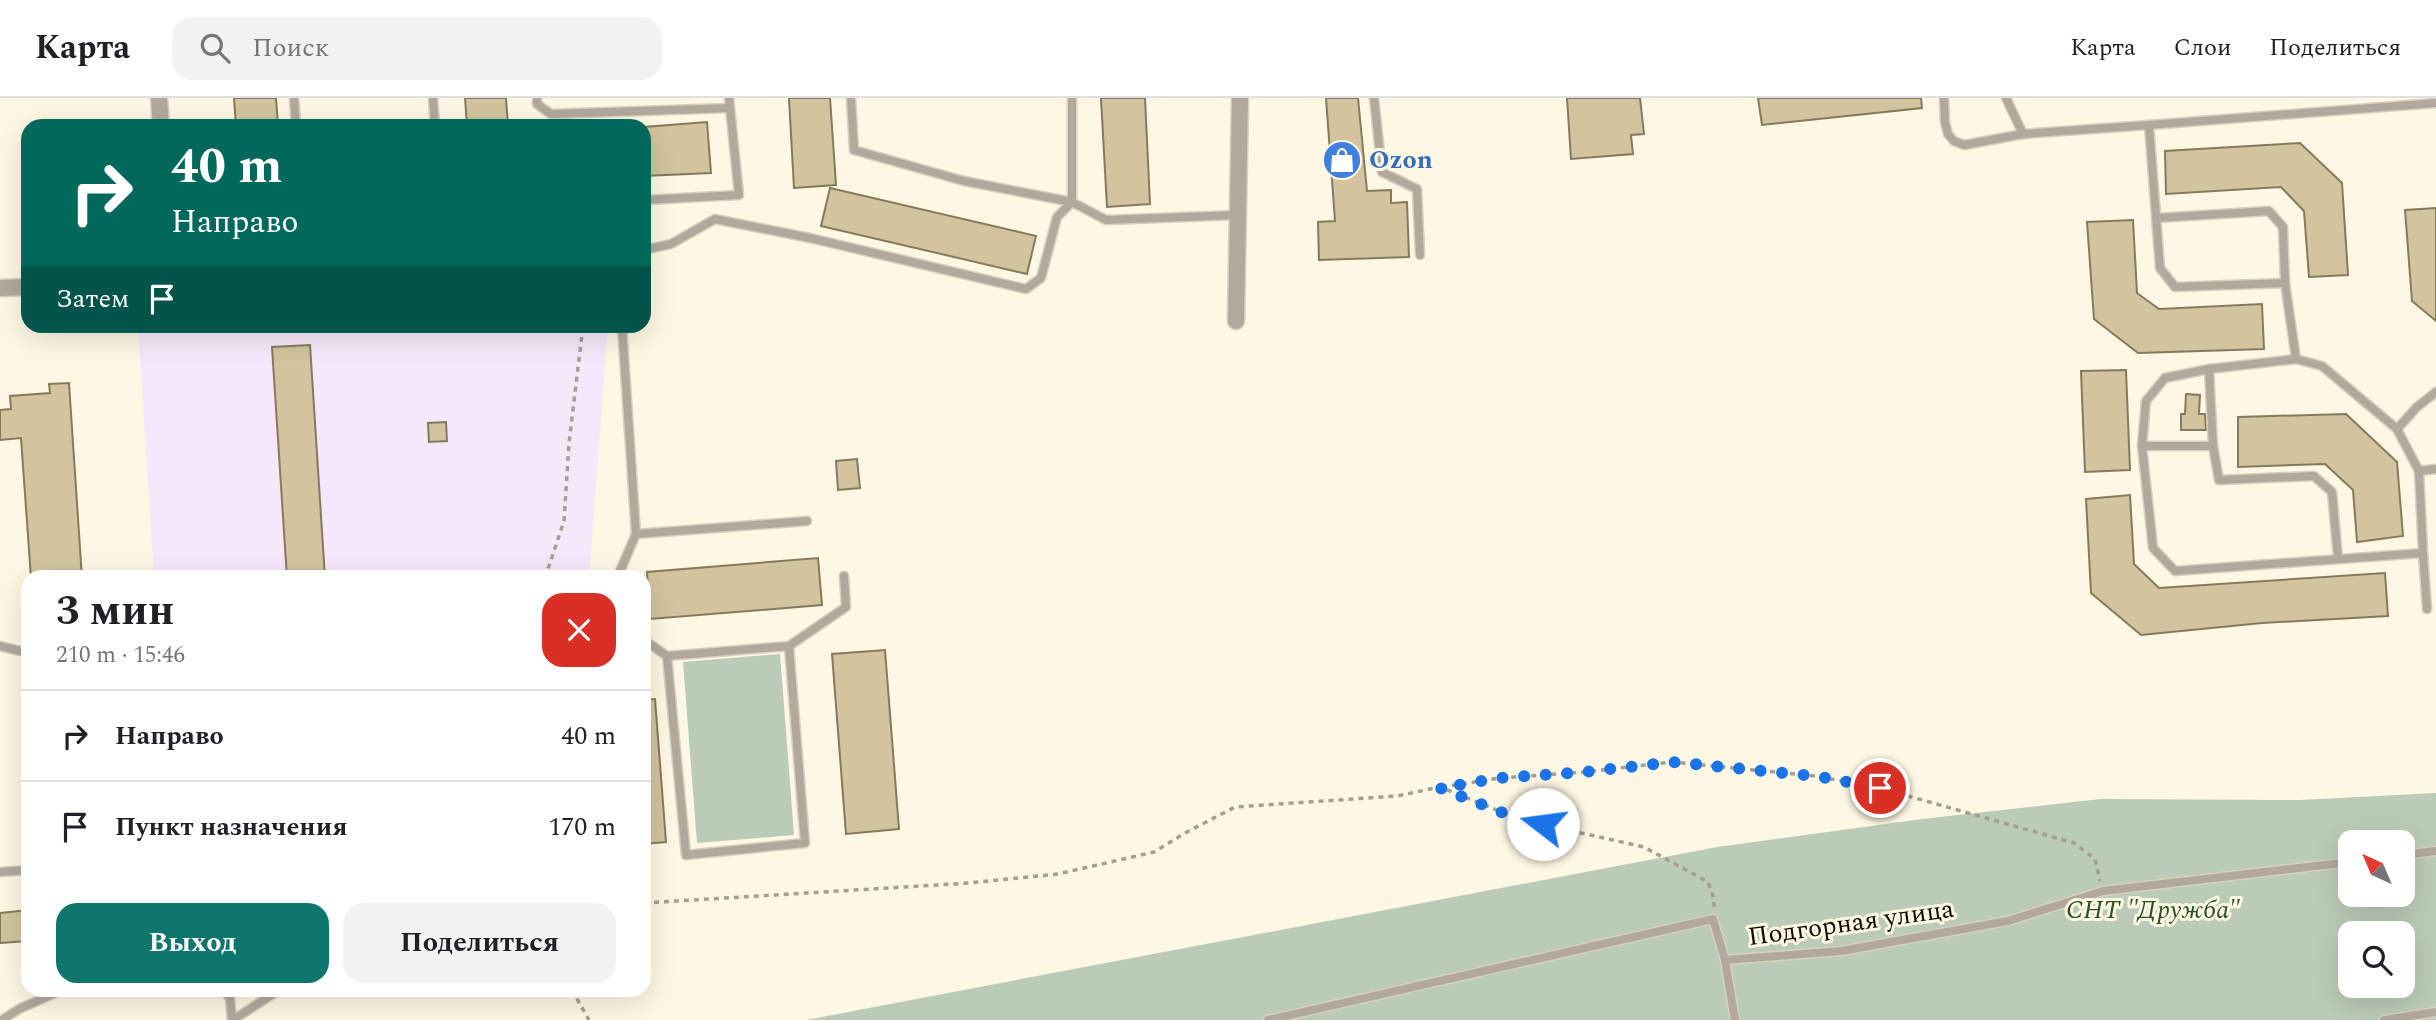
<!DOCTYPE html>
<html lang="ru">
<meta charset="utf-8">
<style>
body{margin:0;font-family:Spectral,serif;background:#f2f2f2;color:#202124;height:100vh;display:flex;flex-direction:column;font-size:26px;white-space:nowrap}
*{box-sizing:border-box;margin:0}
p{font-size:23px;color:#757577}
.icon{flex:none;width:38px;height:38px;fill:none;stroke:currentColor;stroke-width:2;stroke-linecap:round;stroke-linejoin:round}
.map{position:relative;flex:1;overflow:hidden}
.panel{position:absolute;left:21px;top:472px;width:630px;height:427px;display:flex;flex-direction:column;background:#fff;border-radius:21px;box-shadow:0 7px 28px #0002}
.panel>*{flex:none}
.hud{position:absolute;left:21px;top:21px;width:630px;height:214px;border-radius:21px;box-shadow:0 7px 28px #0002;background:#00695c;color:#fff;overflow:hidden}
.needle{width:46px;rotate:316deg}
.controls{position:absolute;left:2338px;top:732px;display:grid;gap:14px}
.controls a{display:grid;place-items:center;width:77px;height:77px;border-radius:14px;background:#fff;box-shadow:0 7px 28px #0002;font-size:35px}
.pin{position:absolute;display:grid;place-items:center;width:60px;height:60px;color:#fff;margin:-30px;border:4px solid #fff;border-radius:50%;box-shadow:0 2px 7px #0007}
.me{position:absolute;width:77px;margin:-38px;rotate:285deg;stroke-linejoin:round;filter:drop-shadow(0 0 5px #0008)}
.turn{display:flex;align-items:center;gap:24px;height:147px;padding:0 35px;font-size:32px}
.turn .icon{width:91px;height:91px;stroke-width:2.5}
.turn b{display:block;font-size:49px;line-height:60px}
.then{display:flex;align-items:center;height:66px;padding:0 35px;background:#0003;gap:14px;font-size:26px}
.round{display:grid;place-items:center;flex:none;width:74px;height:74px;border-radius:21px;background:#f2f2f2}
.summary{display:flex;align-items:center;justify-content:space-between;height:119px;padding:0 35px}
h1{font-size:42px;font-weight:700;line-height:52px}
.cta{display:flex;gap:14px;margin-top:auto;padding:14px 35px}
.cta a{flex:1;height:80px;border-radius:21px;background:#0f766e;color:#fff;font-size:28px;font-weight:700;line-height:80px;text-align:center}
.cta a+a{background:#f2f2f2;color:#202124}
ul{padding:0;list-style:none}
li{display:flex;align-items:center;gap:21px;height:91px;padding:0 35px;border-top:2px solid #e0e0e0}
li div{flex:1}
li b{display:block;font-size:26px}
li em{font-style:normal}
header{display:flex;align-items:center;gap:42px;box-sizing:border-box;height:98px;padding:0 35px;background:#fff;border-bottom:2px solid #e0e0e0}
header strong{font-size:33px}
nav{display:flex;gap:38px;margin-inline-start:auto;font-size:24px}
.search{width:490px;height:63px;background:#f2f2f2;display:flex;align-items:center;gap:18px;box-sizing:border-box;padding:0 24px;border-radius:21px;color:#757577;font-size:26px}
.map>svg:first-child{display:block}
.medical{fill:#f7e7fa}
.green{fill:#bacbb7;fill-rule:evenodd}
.building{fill:#d1c49e;stroke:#857b5c;stroke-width:2}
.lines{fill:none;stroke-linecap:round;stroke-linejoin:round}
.service-casing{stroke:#d8d1bf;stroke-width:11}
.minor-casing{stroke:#d8d1bf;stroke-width:19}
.path{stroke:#a49f8f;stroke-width:3.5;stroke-dasharray:5 5;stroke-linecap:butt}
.service{stroke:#b2a99c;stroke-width:8}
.minor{stroke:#b2a99c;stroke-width:16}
.route{stroke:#1a73e8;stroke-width:12;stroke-dasharray:0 21.6}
.labels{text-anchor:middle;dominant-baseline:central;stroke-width:6;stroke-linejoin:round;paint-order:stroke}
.shop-label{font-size:26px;font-weight:bold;fill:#366cbe;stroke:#fef7e3;text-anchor:start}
.park-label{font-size:26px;font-style:italic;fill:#2c5125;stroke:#fef7e3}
.street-label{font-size:26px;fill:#0f0b02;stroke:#fef7e3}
</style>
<header>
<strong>Карта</strong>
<div class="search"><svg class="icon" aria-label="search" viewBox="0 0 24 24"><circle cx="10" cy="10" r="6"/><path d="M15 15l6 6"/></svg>Поиск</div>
<nav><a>Карта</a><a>Слои</a><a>Поделиться</a></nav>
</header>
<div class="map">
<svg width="2436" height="922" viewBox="0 0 2436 922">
<rect width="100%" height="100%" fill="#fef7e3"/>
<!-- medical -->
<path class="medical" d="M138 228H608L589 479H154Z"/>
<!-- green -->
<g class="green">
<path d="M780 556 794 737 697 745 683 564Z"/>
<path d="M2436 695V922H806L1717 749 1922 721 2100 701 2300 702ZM2350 744H2403V796H2350ZM2350 835H2403V887H2350Z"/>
</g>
<!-- building -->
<g class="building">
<path d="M234 0H276L278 28H236Z"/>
<path d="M465 0H506L508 28H467Z"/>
<path d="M789 0H830L836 87 794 90Z"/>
<path d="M1101 0H1145L1150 106 1107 109Z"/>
<path d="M1326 0H1358L1367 93 1391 92V105L1407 104 1409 159 1319 162 1318 124 1335 123Z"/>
<path d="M1567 0H1640L1644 36 1631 37 1633 56 1571 61Z"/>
<path d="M1758 0H1921L1922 10 1762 27Z"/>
<path d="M707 24 711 75 644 78V29Z"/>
<path d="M2300 45 2342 85 2348 177 2309 179 2304 113 2281 89 2166 96 2165 53Z"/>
<path d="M830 90 1036 138 1027 176 821 128Z"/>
<path d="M2436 110V223L2412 203 2405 112Z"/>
<path d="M2133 122 2137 195 2159 211 2262 206 2264 251 2138 255 2094 221 2087 124Z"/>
<path d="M310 247 325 480H287L272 249Z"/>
<path d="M2126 272 2130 372 2085 374 2081 273Z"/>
<path d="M69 285 82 480H31L21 340 0 342V312L11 311 10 298 50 295 49 286Z"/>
<path d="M2186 296 2200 297 2199 316H2205L2206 332H2181V316H2185Z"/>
<path d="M2346 316 2397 364 2403 438 2357 444 2353 392 2325 366 2238 369V319Z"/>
<path d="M446 324 447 343 429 344 428 325Z"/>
<path d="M857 361 860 390 838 392 836 363Z"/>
<path d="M2130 397 2134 466 2159 490 2385 475 2388 518 2262 525 2141 537 2091 495 2086 401Z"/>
<path d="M818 460 822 507 650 521 647 474Z"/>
<path d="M885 552 899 731 846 736 832 556Z"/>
<path d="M655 601 666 744 644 746V602Z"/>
<path d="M28 812V843L0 845V815Z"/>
</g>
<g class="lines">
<!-- service casing -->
<g class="service-casing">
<g id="service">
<path d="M294 0 296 28"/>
<path d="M433 0 435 28"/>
<path d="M537 0V6L551 16 730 10 729 0"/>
<path d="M851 0 854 52 964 83 1072 104V0"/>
<path d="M1374 0 1382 74 1417 91 1420 157"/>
<path d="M1944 0 1945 24 1948 36 1954 43 1964 47 2023 36"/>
<path d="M2006 0 2023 36 2149 27 2160 170 2175 189 2285 185"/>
<path d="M2149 27 2436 5"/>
<path d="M644 102 739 97 730 10"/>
<path d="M2157 120 2269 113 2283 129 2285 185 2296 261"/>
<path d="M644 152 671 146 715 121 810 140 1026 191 1041 180 1057 119 1072 104 1106 122 1237 117"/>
<path d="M2296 261 2322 268 2397 331 2419 373 2423 455 2175 473 2153 450 2142 348 2146 303 2165 280 2209 271Z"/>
<path d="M2209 271 2213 348 2219 382 2314 378 2332 394 2338 460"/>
<path d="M2397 331 2417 309 2436 294"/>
<path d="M2142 348H2213"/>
<path d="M2419 373 2436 371"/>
<path d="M636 436 807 423"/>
<path d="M2423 455 2427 511"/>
<path d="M617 480 636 436 622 228"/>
<path d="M644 542 667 558 789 548 805 745 686 757 667 558"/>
<path d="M0 548 24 554 28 557"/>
<path d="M789 548 846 509 844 478"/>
<path d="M2403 757 2436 753"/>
<path d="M0 774 28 772"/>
<path d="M1725 862 1735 922"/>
<path d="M223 892 230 900 232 922"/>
<path d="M2 922 19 911 62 892"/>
<path d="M233 922 279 892"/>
<path d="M1268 922 1713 821 1725 862 1841 853 2008 823 2103 793 2350 764"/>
<path d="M2384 922 2436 914"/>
</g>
</g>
<!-- minor casing -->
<g class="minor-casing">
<g id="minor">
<path d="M159 0 161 28"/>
<path d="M0 190 28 189"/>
<path d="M1236 223 1240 0"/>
</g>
</g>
<!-- path -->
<g class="path">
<path d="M545 480 564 423 569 345 583 228"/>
<path d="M1442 689 1500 680 1585 674 1672 664 1815 678 1880 690 2074 745 2095 761 2100 783"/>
<path d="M644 805 969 785 1058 776 1154 754 1185 735 1235 709 1397 698 1440 689 1519 721 1644 749 1708 784 1714 801V809"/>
<path d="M572 892 589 922"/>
</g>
<!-- service -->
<use href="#service" class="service"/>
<!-- minor -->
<use href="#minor" class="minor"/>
</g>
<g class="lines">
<!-- route -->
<path class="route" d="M1543 726 1519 721 1440 690 1500 680 1585 674 1672 664 1815 678 1880 690"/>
</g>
<!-- icons -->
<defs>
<g id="shop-disc" transform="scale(2.0125)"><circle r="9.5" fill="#3f7fe0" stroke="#fef7e3"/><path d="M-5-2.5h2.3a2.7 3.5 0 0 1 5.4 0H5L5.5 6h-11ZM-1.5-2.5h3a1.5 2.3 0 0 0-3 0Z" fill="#fff"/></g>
</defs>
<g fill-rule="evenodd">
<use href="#shop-disc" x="1342" y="62"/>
</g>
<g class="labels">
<!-- shop labels -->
<g class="shop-label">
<text x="1369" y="62">Ozon</text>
</g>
<!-- park labels -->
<g class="park-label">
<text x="2153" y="812">СНТ "Дружба"</text>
</g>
<!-- street labels -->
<g class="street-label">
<text transform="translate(1851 825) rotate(-8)">Подгорная улица</text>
</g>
</g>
</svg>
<div class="controls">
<a><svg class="needle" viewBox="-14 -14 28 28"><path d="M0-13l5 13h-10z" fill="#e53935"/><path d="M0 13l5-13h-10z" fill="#757577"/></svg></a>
<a><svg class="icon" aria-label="search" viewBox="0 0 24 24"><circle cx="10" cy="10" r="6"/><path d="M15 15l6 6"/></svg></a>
</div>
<div class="pin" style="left:1880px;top:690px;background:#d93025"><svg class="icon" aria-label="arrive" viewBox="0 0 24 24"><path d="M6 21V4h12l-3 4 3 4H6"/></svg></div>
<svg class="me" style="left:1543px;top:726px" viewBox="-20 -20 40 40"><circle r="19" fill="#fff"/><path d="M0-13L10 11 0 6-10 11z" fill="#1a73e8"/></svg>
<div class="hud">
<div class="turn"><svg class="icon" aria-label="right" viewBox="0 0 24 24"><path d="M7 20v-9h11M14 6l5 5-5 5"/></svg><div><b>40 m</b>Направо</div></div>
<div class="then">Затем<svg class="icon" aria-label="arrive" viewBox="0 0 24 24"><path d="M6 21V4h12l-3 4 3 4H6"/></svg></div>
</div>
<section class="panel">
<div class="summary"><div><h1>3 мин</h1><p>210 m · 15:46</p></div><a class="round" style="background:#d93025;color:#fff"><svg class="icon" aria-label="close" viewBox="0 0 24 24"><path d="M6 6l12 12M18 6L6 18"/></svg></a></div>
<ul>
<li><svg class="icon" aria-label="right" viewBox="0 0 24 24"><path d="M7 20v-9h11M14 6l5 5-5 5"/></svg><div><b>Направо</b></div><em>40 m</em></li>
<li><svg class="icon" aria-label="arrive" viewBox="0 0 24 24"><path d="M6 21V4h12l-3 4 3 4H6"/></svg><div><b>Пункт назначения</b></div><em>170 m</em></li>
</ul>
<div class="cta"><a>Выход</a><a>Поделиться</a></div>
</section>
</div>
